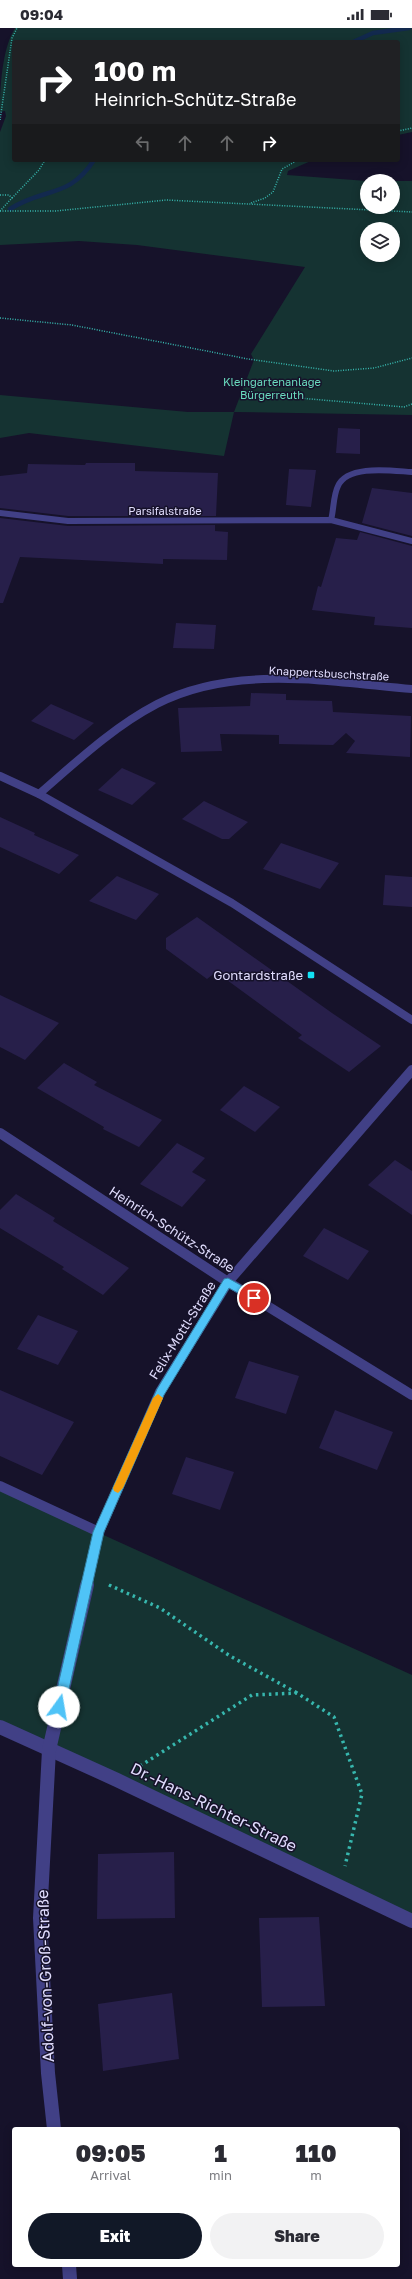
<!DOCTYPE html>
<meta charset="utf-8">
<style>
body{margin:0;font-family:"Golos Text",sans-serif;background:#f2f2f3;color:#2b2b33;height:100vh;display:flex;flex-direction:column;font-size:15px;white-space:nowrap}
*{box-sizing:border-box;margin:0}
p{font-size:13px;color:#7c7c81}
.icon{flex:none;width:22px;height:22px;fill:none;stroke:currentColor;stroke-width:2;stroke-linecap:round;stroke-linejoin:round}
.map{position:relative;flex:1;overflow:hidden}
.sheet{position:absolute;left:12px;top:2099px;width:388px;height:140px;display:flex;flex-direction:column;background:#fff;border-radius:4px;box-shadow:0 2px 10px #0003}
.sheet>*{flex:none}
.guide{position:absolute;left:12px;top:12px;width:388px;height:122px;border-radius:4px;box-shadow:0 2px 10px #0003;background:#202124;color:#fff;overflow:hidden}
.tools{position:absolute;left:360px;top:146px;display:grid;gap:8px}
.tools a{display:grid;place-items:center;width:40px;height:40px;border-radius:50%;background:#fff;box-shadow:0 2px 10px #0003;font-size:20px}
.pin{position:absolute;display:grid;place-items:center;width:34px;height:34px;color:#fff;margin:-17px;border:2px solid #fff;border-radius:50%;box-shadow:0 1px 4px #0007}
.me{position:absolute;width:44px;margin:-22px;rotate:13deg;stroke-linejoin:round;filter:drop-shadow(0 0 3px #0008)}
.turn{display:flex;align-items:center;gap:14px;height:84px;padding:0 16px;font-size:18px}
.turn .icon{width:52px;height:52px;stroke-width:2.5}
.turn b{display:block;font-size:28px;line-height:34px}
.lanes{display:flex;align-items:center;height:38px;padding:0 16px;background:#0003;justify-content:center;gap:20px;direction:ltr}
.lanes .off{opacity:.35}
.eta{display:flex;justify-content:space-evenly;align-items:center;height:68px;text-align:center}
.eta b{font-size:24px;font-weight:800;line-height:28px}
.cta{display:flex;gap:8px;margin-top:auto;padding:8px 16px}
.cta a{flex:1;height:46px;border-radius:24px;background:#111827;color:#fff;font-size:16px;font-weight:800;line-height:46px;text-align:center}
.cta a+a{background:#f2f2f3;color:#2b2b33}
.status{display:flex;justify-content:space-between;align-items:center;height:28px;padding:0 20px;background:#fff;direction:ltr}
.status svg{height:11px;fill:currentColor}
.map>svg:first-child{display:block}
.green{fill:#153332;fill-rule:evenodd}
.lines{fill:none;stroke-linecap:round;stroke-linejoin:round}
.stream{stroke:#12294e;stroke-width:4.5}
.building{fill:#271f4a}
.path-far2{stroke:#37b7ae;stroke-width:1.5;stroke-dasharray:1 1.5;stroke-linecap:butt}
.path-far1{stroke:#37b7ae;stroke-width:2.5;stroke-dasharray:2 3;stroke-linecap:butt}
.path{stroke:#37b7ae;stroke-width:3.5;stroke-dasharray:2.5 4;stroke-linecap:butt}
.minor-far3{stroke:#414086;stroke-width:6}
.minor-far2{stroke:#414086;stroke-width:8}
.minor-far1{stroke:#414086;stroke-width:10}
.minor{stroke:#414086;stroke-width:14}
.route{fill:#4fc3f7;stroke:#337fa1}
.slow{fill:#f59e0b}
.poi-dot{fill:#12e0f4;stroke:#16122a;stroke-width:1.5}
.labels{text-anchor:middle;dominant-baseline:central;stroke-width:3;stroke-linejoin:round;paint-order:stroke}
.far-park-label{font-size:11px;fill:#6adbbe;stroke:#16122a}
.far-street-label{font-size:11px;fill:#e0dcfd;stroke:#16122a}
.poi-label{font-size:13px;fill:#e0dcfd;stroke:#16122a;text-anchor:end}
.street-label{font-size:13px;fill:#e0dcfd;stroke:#16122a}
.near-street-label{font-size:16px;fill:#e0dcfd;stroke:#16122a}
</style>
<div class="status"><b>09:04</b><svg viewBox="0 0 49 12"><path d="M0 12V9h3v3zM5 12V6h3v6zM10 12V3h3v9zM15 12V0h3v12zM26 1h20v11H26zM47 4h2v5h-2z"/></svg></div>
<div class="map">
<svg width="412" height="2251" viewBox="0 0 412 2251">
<rect width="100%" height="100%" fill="#16122a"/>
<!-- green -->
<g class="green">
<path d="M15 0H412V104L398 107V14H14V132H313L288 143 287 147 367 153V179H393V153H412V387L234 384 224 428 29 405 0 410V367L188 384H234L254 332 251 326 305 239 137 217 79 213 0 217V104L6 88 5 83 0 84C0 59 2 21 15 0ZM367 201H393V227H367Z"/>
<path d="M0 1460 412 1647V1892L0 1698Z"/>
</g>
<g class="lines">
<!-- stream -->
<g class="stream">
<path d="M353 14 373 5 409 0"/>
<path d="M10 181C44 159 69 171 94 132"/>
</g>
</g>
<!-- building -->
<g class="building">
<path d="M338 400 360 401V426L336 425Z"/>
<path d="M86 435H135V443L218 445 216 488H68L0 480V448L27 445 28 436 85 437Z"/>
<path d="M289 441 316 442 311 479 286 477Z"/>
<path d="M372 460 412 465V508L362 495Z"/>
<path d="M0 490 68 498 215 497V503L228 504 227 532 163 531V536L20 529 3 575H0Z"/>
<path d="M360 504 412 518V600L374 597 375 589 312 582 318 558 321 559 336 510 357 512Z"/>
<path d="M176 595 216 597 214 621 173 620Z"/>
<path d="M251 665 286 666V672L332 673 333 684 411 688 410 729 346 725 355 713 346 705 333 717 279 716V707L220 706 222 723 181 724 178 680 250 678Z"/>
<path d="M51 676 94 695 74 712 31 693Z"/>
<path d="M122 740 156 755 132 777 98 762Z"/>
<path d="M204 773 248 794 229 811H222L182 791Z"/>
<path d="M0 789 35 805 34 807 79 827 59 846 0 819Z"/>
<path d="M281 815 339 835 320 861 263 841Z"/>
<path d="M385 847 412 849V879L383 877Z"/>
<path d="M117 848 159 866 136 892 89 873Z"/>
<path d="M197 889 332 985 381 1018 349 1044 298 1010 302 1007 216 944 207 951 166 921V910Z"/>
<path d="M0 967 59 995 25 1032 0 1019Z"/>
<path d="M64 1035 97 1054 94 1057 162 1092 139 1119 103 1101 104 1099 37 1060Z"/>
<path d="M244 1058 280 1079 255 1104 220 1082Z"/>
<path d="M177 1115 205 1130 192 1144 206 1152 182 1179 140 1156Z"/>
<path d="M395 1132 412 1143V1187L368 1157Z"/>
<path d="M16 1166 55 1190 53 1193 129 1240 103 1267 62 1241 64 1239 0 1200V1182Z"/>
<path d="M324 1200 369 1223 348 1252 303 1228Z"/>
<path d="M38 1287 78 1303 58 1337 17 1321Z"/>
<path d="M249 1333 299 1348 286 1386 235 1370Z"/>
<path d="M0 1362 74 1394 42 1447 0 1428Z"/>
<path d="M335 1382 393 1404 377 1442 319 1420Z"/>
<path d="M186 1429 234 1444 220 1482 172 1466Z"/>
<path d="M174 1824 175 1890 97 1891 98 1826Z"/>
<path d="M319 1889 325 1978 262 1979 259 1890Z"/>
<path d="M172 1965 179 2031 103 2043 98 1976Z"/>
</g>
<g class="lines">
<!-- path-far2 -->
<g class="path-far2">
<path d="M0 92 12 10 17 0"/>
<path d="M398 103 412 100"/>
<path d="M0 167H9L12 170 0 183"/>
<path d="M12 170 39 142 45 132"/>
<path d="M251 175 265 170 273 164 282 141 298 132"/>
<path d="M0 183H56L166 172 412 184"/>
<path d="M0 290 72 297 248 331 334 343 374 340 412 330"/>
<path d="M252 366 404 379 412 376"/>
</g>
<!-- path-far1 -->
<path class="path-far1" d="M109 1557 111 1558"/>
<!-- path -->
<g class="path">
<path d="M109 1557 160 1580 230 1628 297 1665"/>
<path d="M140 1738 252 1667 297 1665 334 1689 362 1766 345 1838"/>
</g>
<!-- minor-far3 -->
<g class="minor-far3">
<path d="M0 485 68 493 331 492 412 513"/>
<path d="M331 492C334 481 333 468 338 458 348 436 393 443 412 444"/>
</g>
<!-- minor-far2 -->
<g class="minor-far2">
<path d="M0 748 39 766 232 875 412 992"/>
<path d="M39 766C76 734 113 699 157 676 234 636 330 654 412 661"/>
</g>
<!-- minor-far1 -->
<g class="minor-far1">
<path d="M0 1105 228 1254 412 1367"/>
<path d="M0 1458 99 1504"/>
<path d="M87 1558 99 1504 160 1364 228 1254 412 1042"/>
</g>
<!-- minor -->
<g class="minor">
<path d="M0 1699 117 1752 412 1893"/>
<path d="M54 2101 48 2045 40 1890 49 1722 87 1557"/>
<path d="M69 2237 70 2251"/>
</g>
</g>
<!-- route -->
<path class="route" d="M228 1250 258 1267 259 1270 254 1274 229 1260 164 1367 104 1504 65 1679 63 1683 59 1685 55 1683 53 1679 93 1504 157 1361 224 1251Z"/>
<!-- slow -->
<path class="slow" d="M158 1366 163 1370 123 1460 118 1465 114 1463 113 1460 153 1370Z"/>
<!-- markers -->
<rect class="poi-dot" x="307" y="943" width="8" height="8" rx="2"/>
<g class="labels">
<!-- far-park labels -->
<g class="far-park-label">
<text x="272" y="353">Kleingartenanlage<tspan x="272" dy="13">Bürgerreuth</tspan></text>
</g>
<!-- far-street labels -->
<g class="far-street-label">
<text x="165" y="482">Parsifalstraße</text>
<text transform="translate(329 645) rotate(3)">Knappertsbuschstraße</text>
</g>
<!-- poi labels -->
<g class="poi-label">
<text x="303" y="947">Gontardstraße</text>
</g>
<!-- street labels -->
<g class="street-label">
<text transform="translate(172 1201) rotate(33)">Heinrich-Schütz-Straße</text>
<text transform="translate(182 1302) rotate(-58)">Felix-Mottl-Straße</text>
</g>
<!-- near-street labels -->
<g class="near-street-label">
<text transform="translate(214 1779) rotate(26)">Dr.-Hans-Richter-Straße</text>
<text transform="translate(45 1948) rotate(-92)">Adolf-von-Groß-Straße</text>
</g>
</g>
</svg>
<div class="tools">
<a><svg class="icon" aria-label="sound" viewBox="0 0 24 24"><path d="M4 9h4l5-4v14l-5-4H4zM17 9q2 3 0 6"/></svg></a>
<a><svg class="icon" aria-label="layers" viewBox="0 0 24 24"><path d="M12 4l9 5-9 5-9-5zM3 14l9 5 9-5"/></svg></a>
</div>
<div class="pin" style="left:254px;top:1270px;background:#d93025"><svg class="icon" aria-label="arrive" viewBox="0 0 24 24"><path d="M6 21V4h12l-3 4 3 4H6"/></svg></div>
<svg class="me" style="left:59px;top:1679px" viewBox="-20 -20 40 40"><circle r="19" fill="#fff"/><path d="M0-13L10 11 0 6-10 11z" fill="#4fc3f7"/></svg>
<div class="guide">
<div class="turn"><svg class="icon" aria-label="right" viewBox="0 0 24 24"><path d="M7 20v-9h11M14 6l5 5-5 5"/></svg><div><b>100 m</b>Heinrich-Schütz-Straße</div></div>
<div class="lanes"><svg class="icon off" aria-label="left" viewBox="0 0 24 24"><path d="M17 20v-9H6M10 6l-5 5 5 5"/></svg><svg class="icon off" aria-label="ahead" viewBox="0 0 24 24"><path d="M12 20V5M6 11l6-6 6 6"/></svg><svg class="icon off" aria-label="ahead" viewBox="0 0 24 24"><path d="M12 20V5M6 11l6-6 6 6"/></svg><svg class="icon" aria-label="right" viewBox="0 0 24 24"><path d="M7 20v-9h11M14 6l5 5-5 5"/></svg></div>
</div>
<section class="sheet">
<div class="eta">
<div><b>09:05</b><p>Arrival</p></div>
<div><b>1</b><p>min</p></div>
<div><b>110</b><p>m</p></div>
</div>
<div class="cta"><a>Exit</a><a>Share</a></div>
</section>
</div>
